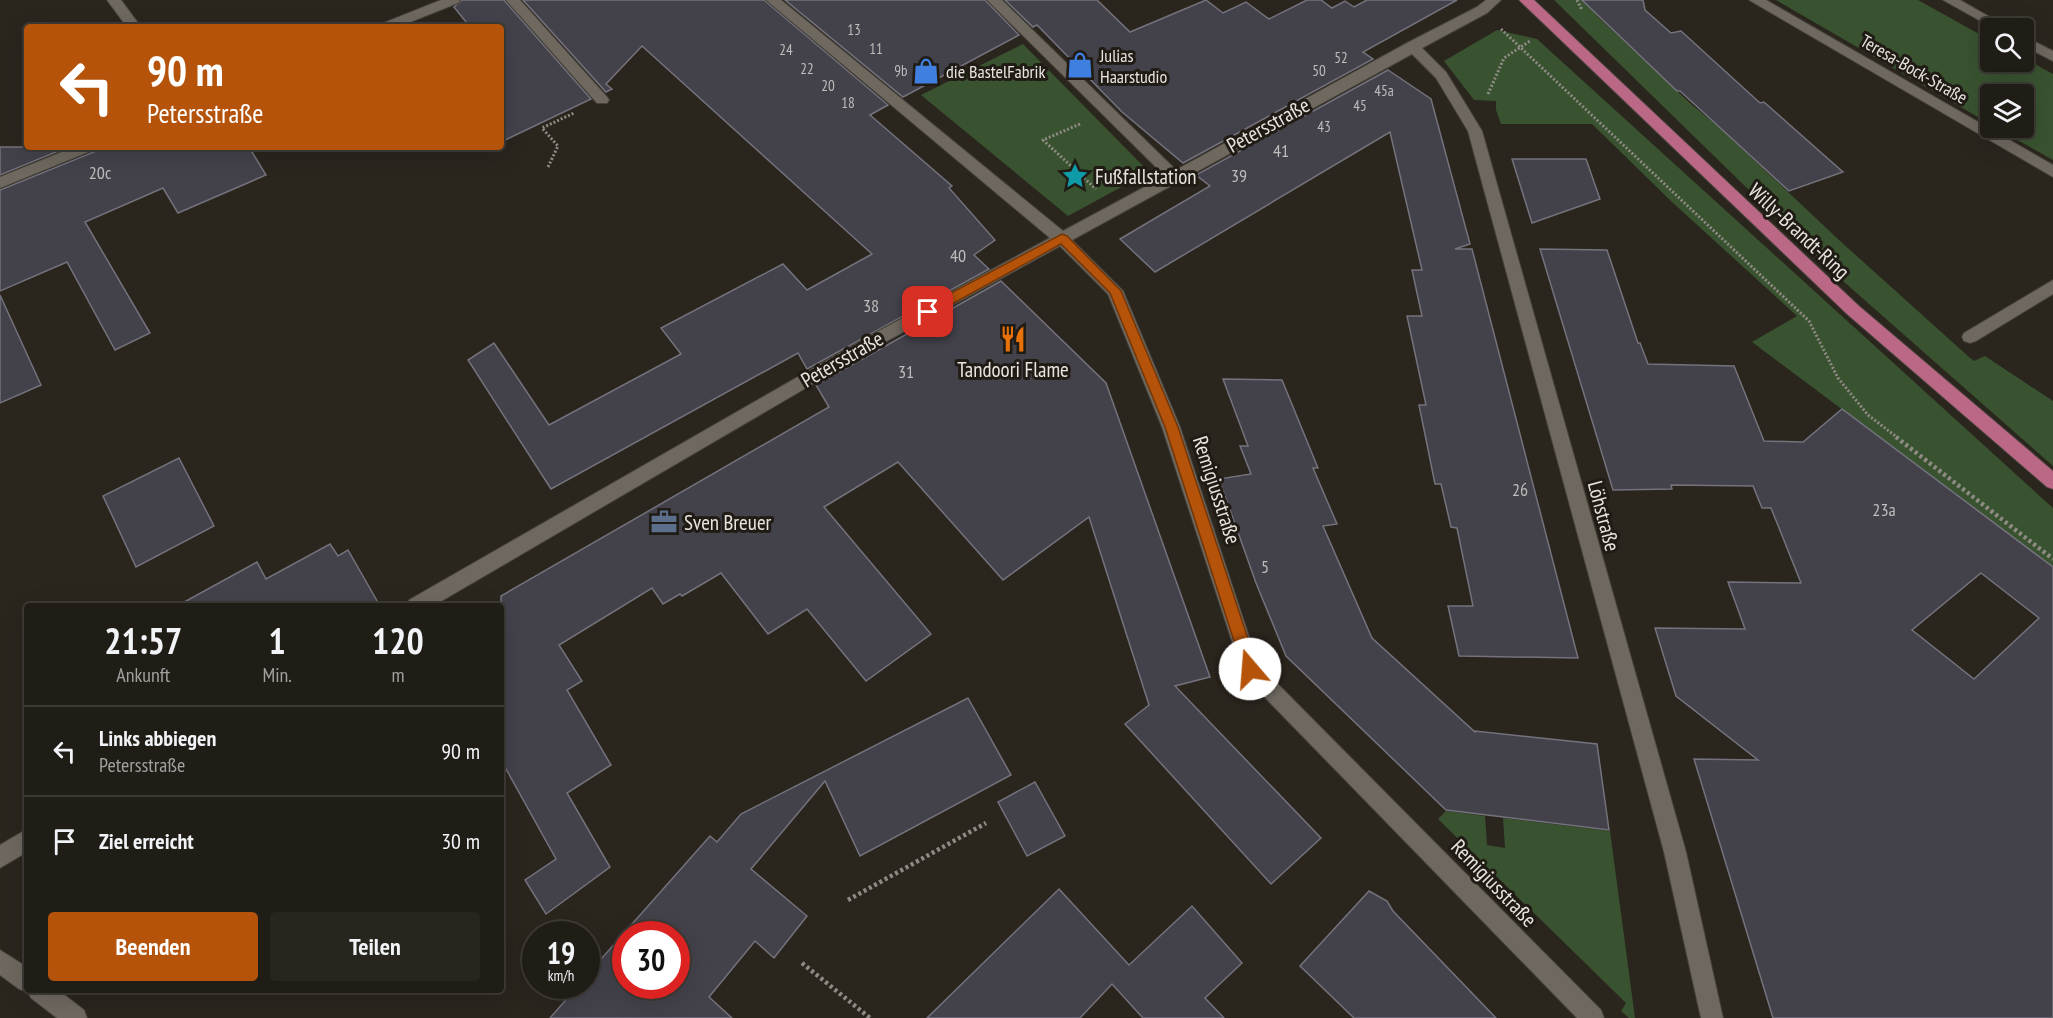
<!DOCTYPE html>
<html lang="de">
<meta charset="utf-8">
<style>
body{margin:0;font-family:"PT Sans Narrow",sans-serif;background:#28251f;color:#f1f3f6;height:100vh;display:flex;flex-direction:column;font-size:22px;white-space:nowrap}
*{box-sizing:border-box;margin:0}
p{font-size:20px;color:#a2a1a1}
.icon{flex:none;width:33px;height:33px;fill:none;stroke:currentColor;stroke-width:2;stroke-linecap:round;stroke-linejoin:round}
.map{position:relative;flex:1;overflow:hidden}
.panel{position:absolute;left:24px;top:603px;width:480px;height:390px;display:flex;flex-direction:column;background:#201c16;border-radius:6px;box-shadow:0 6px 24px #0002,0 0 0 2px #3d3a35}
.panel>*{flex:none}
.hud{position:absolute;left:24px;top:24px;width:480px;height:126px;border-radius:6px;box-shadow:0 6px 24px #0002,0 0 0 2px #3d3a35;background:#b45309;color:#fff;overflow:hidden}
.buttons{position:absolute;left:1980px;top:18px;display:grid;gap:12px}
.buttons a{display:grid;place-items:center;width:54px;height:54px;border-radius:6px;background:#201c16;box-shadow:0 6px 24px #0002,0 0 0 2px #3d3a35;font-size:30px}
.speed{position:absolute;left:522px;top:921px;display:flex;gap:12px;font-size:30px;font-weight:700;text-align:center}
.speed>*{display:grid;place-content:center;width:78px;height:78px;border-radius:50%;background:#201c16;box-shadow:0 6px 24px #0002,0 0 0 2px #3d3a35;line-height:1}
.speed small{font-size:15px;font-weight:400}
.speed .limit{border:9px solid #d22;background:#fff;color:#111}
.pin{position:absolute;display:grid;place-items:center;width:51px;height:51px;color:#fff;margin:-26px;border-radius:12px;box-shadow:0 3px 9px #0006}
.me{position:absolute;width:66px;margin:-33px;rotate:342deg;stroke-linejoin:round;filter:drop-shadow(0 0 4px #0008)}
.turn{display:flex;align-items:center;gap:21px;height:126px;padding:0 24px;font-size:27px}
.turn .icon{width:78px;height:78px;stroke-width:2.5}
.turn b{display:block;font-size:42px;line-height:51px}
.eta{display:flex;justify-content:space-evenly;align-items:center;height:102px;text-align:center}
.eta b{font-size:36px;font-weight:600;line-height:42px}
.action{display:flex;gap:12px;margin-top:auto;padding:12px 24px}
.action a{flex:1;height:69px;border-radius:6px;background:#b45309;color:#fff;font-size:24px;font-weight:600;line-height:69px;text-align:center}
.action a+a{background:#28251f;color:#f1f3f6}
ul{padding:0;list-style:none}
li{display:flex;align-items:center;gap:18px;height:90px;padding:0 24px;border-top:2px solid #3d3a35}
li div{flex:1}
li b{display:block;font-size:22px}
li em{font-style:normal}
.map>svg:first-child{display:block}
.green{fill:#395330}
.building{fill:#43424b;stroke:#74727c;stroke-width:1.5;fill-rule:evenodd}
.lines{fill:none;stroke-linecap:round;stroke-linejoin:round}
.minor-casing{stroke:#45423b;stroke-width:2}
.major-casing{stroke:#45423b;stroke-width:2}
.path-far1{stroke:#8f8b84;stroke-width:3;stroke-dasharray:2 2;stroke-linecap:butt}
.path{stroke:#8f8b84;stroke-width:4.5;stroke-dasharray:3 3;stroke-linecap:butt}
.minor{fill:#6e685f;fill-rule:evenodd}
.major{fill:#ba6885;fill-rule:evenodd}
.route{fill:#b45309;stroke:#753606;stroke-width:1.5}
.labels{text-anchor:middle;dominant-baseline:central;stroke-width:6;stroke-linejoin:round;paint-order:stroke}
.far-number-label{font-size:15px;fill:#bfbcbb}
.far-poi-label{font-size:18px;fill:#e8e5e0;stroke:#201b14;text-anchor:start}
.far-street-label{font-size:18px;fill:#e8e5e0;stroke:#201b14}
.number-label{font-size:18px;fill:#bfbcbb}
.street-label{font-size:21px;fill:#e8e5e0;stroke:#201b14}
.poi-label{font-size:21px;fill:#e8e5e0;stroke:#201b14;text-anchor:start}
</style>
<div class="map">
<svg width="2053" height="1018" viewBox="0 0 2053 1018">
<rect width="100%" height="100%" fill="#2a251d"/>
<!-- green -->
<g class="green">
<path d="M1554 0H1583L1598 17 1691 104 1721 129 1839 240 1969 357 1974 361 1985 356 2053 401V466L1835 274Z"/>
<path d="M1776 0H1918L1990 40V62H2024V58L2053 74V160L1996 128H2024V94H1990V124Z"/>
<path d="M1497 30 1537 39 2053 508V567L1752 342 1797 316 1672 202 1592 124H1501L1496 110V101L1474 100 1444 61Z"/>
<path d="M1023 44 1149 172 1068 216 921 95Z"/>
<path d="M1446 811 1485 816 1487 845 1505 848 1503 818 1610 831 1635 1018H1629L1621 1011 1626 1003 1438 819Z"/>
</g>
<!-- building -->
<g class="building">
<path d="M462 0H504L591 99 501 142V27H470L454 7Z"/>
<path d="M523 0H764L888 105 870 115 952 186 949 188 995 240 974 255 989 269 807 369 798 353 551 489 468 360 494 343 549 425 681 354 661 328 783 264 807 290 872 254 642 46 606 84 612 89 606 92Z"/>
<path d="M785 0H985L1019 35 903 97Z"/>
<path d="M1005 0H1097L1130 32 1206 0 1223 13 1246 2 1269 19 1307 0H1321L1332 8 1345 1 1354 7 1367 0H1457L1363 52 1373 59 1183 163 1122 112 1037 25 1033 27Z"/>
<path d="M1582 0H1643L1645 10 1671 33 1681 31 1760 103 1764 102 1843 172 1789 191 1680 91H1677Z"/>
<path d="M1388 70 1431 99 1470 244 1455 249H1472L1578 658 1459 656 1448 606H1473L1457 528 1451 527 1441 484H1435L1419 405H1426L1407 316H1422L1412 270H1422L1390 132 1155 272 1120 239 1210 186 1196 175Z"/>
<path d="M0 147H68L0 175Z"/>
<path d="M97 147H249L266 175 178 213 163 188 85 222 150 333 115 350 67 262 0 291V190L94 152Z"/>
<path d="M1512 159H1586L1600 199 1532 223Z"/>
<path d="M1540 249 1607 250 1638 343H1640L1648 364 1734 366 1764 441 1803 442 1842 409 2053 567V1018H1773L1694 759 1758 760 1676 696 1655 628 1745 629 1728 582 1801 583 1771 508H1762L1753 486 1671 485 1672 489 1613 490ZM1981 573 2039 618 1974 679 1912 630Z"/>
<path d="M1001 281 1106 383 1210 677 1175 686 1321 838 1271 884 1125 724 1149 705 1089 517 1003 580 898 462 824 507 931 634 866 681 807 609 768 634 721 573 682 596 680 594 663 604 652 588 559 645 582 681 567 690 611 765 567 793 610 867 546 914 525 880 556 859 501 760V596L829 407 816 385Z"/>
<path d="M0 295 41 385 0 403Z"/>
<path d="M1223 379 1282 380 1318 468H1313L1337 524 1323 526 1372 638 1475 732V731L1597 744 1609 830 1446 810 1286 656 1256 583 1219 479 1251 474 1240 446H1248Z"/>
<path d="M179 458 214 526 136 567 103 496Z"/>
<path d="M330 544 338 556 348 550 380 606H177L257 562 266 579Z"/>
<path d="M968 698 1011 775 860 856 825 781 751 869 807 916 774 958 755 941 709 997 732 1018H550L578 986H586V976L710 836 717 842 741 814ZM626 934H676V986H626Z"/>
<path d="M1035 782 1065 836 1027 856 998 802Z"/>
<path d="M1059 889 1129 965 1192 906 1242 963 1205 998 1224 1018H1143L1112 984 1080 1018H927Z"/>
<path d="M1369 891 1387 901 1393 911 1496 1018H1354L1300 966Z"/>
</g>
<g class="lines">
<!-- minor casing -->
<g class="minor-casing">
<g id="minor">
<path d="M107 0H121L141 27H127Z"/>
<path d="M441 0H460L458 3 398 27H379L381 24Z"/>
<path d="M506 0H520L607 97 609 100 607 103H597Z"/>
<path d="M766 0H781L1063 231 1165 176 987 0H1002L1176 170 1407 43 1477 7 1486 0H1501L1487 13 1422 48 1446 72 1482 131 1686 852 1723 1018H1701L1664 852 1468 131 1436 78 1412 54 1072 240 1123 291 1180 427 1258 664 1601 1010 1604 1018H1577L1243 675 1162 427 1108 294 1060 246 876 347 433 606H407L409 600 864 339 1050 238Z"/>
<path d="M1749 0H1766L2053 165V177Z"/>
<path d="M1943 0H1960L2009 28H1993Z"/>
<path d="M2024 36 2053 51V61L2024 46Z"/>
<path d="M74 147H95L93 150 0 188V177Z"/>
<path d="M2053 280V294L1976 341 1970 343 1964 341 1962 337 1964 333Z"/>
<path d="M27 829V852L0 868V845Z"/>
<path d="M0 950 27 967V990H58L84 1010 87 1018H57L31 998 28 992 19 989 0 975Z"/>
</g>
</g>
<!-- major casing -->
<g class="major-casing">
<path id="major" d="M1519 0H1534L1859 306 2053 471V489L2047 487 1847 314Z"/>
</g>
<!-- path-far1 -->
<g class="path-far1">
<path d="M1577 0 1582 10"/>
<path d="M1501 29 1809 321 1838 378 1868 415 1898 438"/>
<path d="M1488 94 1504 58 1530 41"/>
<path d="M1080 124 1043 140 1096 189"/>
<path d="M548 167 558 146 542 128 574 113"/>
</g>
<!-- path -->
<g class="path">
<path d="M1896 437 2053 559"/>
<path d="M848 900 986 823"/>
<path d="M802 963 870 1018"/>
</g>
<!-- minor -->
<use href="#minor" class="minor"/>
<!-- major -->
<use href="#major" class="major"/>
</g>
<!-- route -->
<path class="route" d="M1062 234 1067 236 1121 291 1178 427 1258 669 1255 674 1250 676 1245 674 1243 669 1165 427 1110 293 1061 244 932 315 928 316 922 312 923 308Z"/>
<!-- icons -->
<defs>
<g id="shop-bare" transform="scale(2.07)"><path d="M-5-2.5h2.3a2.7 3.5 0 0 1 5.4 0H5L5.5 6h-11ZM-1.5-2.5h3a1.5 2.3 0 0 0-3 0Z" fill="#3f7fe0" stroke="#201b14" stroke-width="2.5" paint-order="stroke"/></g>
<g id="sight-bare" transform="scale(2.07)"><path d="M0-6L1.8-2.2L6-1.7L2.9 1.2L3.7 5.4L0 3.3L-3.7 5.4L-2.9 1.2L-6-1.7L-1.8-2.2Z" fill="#0f9aa8" stroke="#201b14" stroke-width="2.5" paint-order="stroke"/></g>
<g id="restaurant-bare" transform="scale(2.07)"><path d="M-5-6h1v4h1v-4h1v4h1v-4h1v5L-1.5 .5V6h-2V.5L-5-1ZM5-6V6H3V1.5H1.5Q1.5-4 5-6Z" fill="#e8710a" stroke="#201b14" stroke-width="2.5" paint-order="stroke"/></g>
<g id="office-bare" transform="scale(2.07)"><path d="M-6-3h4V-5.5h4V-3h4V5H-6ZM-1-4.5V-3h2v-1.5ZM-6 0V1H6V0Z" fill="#5c6f8a" stroke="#201b14" stroke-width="2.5" paint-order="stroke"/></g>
</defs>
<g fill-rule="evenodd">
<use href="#shop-bare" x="1080" y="65"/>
<use href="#shop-bare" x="926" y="71"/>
<use href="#sight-bare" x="1075" y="176"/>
<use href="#restaurant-bare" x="1013" y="339"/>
<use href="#office-bare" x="664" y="522"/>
</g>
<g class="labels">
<!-- far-number labels -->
<g class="far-number-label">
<text x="854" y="29">13</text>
<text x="876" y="48">11</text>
<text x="786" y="49">24</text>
<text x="1341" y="57">52</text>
<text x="807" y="68">22</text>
<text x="901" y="70">9b</text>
<text x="1319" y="70">50</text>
<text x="828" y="85">20</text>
<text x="1384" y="90">45a</text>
<text x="848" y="102">18</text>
<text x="1360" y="105">45</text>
<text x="1324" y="126">43</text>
</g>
<!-- far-poi labels -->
<g class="far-poi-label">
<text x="1100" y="55">Julias<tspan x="1100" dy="21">Haarstudio</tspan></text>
<text x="946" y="71">die BastelFabrik</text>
</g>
<!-- far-street labels -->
<g class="far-street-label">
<text transform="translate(1914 69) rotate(30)">Teresa-Bock-Straße</text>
</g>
<!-- number labels -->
<g class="number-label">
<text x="1281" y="150">41</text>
<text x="100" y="172">20c</text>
<text x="1239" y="175">39</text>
<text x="958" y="255">40</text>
<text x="871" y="305">38</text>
<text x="906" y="371">31</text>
<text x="1520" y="489">26</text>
<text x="1884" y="509">23a</text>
<text x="1265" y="566">5</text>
</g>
<!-- street labels -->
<g class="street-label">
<text transform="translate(1268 125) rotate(-29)">Petersstraße</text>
<text transform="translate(1799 231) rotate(43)">Willy-Brandt-Ring</text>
<text transform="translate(842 359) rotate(-30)">Petersstraße</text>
<text transform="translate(1217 490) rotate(72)">Remigiusstraße</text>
<text transform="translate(1604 516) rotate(75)">Löhstraße</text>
<text transform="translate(1494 883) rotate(46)">Remigiusstraße</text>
</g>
<!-- poi labels -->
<g class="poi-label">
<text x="1095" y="176">Fußfallstation</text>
<text x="1013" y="369" text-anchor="middle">Tandoori Flame</text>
<text x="684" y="522">Sven Breuer</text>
</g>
</g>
</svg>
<div class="buttons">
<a><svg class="icon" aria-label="search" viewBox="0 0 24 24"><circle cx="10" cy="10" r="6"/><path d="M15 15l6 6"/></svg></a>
<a><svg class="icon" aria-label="layers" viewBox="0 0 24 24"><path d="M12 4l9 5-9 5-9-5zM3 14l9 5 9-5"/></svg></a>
</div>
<div class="speed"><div>19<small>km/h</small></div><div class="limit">30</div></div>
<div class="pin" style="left:928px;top:312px;background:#d93025"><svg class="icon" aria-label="arrive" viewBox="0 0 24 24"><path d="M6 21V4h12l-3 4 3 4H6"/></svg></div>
<svg class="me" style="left:1250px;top:669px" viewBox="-20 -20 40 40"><circle r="19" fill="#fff"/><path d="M0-13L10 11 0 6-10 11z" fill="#b45309"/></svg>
<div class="hud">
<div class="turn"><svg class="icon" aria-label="left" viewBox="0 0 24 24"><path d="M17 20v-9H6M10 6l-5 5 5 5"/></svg><div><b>90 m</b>Petersstraße</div></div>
</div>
<section class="panel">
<div class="eta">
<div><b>21:57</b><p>Ankunft</p></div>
<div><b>1</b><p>Min.</p></div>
<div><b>120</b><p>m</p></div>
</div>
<ul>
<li><svg class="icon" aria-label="left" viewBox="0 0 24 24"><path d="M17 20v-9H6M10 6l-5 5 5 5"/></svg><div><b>Links abbiegen</b><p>Petersstraße</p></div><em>90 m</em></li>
<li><svg class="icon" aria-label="arrive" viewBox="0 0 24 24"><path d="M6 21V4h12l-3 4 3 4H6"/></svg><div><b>Ziel erreicht</b></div><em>30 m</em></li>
</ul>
<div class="action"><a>Beenden</a><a>Teilen</a></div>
</section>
</div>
